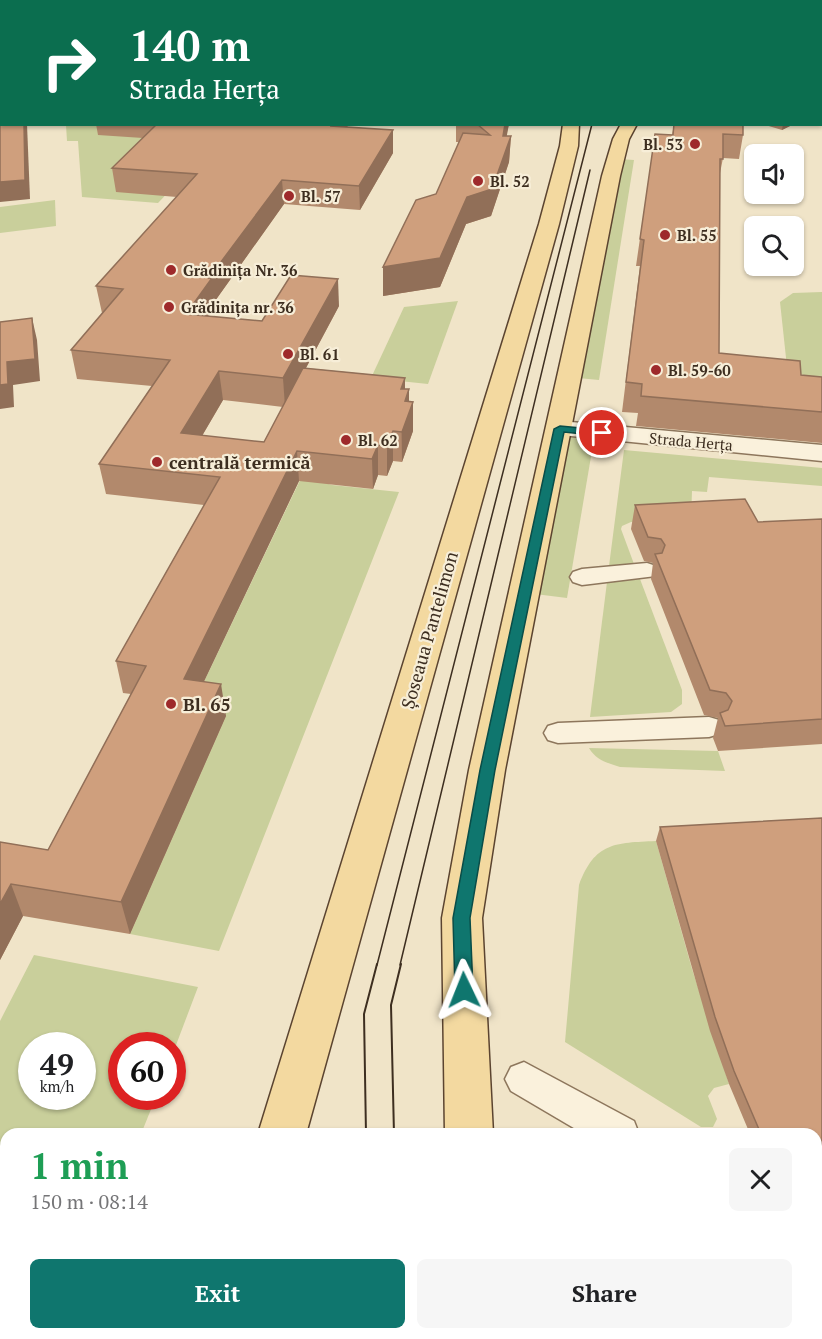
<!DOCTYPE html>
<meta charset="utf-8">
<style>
body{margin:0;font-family:"PT Serif",serif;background:#f6f6f6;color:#202124;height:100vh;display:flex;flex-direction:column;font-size:22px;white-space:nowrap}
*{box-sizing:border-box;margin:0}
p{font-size:20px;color:#757577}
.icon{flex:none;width:33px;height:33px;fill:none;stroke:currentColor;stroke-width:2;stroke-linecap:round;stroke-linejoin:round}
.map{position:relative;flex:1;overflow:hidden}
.panel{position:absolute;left:0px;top:1128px;width:822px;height:212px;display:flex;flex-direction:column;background:#fff;border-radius:18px 18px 0 0;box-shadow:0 2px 4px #0004}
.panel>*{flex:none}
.banner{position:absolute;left:0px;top:0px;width:822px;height:126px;box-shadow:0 2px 4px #0004;background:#0b6e4f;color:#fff;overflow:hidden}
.fabs{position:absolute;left:744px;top:144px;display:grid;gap:12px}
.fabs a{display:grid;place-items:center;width:60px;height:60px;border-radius:9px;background:#fff;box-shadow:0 2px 4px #0004;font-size:30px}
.speed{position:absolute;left:18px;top:1032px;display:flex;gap:12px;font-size:30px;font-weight:700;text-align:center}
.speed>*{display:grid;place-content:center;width:78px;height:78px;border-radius:50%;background:#fff;box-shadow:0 2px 4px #0004;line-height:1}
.speed small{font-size:15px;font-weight:400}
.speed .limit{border:9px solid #d22;background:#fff;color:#111}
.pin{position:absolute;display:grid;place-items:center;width:51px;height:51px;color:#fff;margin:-26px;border:3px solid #fff;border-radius:50%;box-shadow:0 2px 6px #0007}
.me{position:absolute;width:66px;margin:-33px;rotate:358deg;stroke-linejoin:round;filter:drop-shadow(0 0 4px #0008)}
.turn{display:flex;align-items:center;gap:21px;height:126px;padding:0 30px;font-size:27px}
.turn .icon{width:78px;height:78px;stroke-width:2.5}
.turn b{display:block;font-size:42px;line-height:51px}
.round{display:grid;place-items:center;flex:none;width:63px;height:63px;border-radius:9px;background:#f6f6f6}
.head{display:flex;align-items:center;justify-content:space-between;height:102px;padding:0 30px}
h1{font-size:36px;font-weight:800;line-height:45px;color:#1e9e55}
.action{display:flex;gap:12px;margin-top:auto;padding:12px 30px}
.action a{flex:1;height:69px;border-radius:9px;background:#0f766e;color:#fff;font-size:24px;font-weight:800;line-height:69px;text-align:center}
.action a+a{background:#f6f6f6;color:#202124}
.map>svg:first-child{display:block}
.green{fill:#c9cf9b;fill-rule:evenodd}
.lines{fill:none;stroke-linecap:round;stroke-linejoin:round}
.pedestrian-casing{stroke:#8d765c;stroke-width:3}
.minor-casing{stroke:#8d765c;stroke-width:3}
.secondary-casing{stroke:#6f573f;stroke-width:3}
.primary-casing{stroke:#5b4430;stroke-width:3}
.pedestrian{fill:#faf1dc;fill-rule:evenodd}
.minor{fill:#faf1dc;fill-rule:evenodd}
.secondary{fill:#faf1dc;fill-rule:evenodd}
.primary{fill:#f3d9a0;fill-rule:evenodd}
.tram-far1{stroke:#3d2e20;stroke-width:1.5}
.tram{stroke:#3d2e20;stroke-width:2}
.wall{fill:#b2896c;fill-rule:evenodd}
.shaded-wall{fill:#916f58}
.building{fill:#cf9f7d;stroke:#916f58;stroke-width:1.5}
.route{fill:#0f766e;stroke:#0a4d48;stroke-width:1.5}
.poi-dot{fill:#9e2a2b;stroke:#f7eed8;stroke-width:2}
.labels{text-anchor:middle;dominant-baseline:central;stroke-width:4.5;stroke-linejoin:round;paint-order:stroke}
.far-poi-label{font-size:15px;font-weight:bold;fill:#3d2e20;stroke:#f7eed8;text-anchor:start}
.far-street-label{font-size:15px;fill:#3d2e20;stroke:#f7eed8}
.poi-label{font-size:18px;font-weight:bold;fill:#3d2e20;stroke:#f7eed8;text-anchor:start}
.street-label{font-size:18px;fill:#3d2e20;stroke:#f7eed8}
</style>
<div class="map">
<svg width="822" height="1339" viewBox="0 0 822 1339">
<rect width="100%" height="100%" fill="#f0e4c8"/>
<!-- green -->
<g class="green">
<path d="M66 125H159L222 136 158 203 82 197 78 141H67Z"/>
<path d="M619 159 634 160 599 380 578 378Z"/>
<path d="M55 200 56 226 0 233V207Z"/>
<path d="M822 292V378L793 373 787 367 780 302 793 293Z"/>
<path d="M458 301 428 384 371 378 404 307Z"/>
<path d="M567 436 594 439 567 598 535 594Z"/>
<path d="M624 450 822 468V486L709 477 707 492 692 491 691 519 631 522 622 526 621 529 634 564 609 566Z"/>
<path d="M302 476 332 485 399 492 219 951 130 934 226 716 190 711Z"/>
<path d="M640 579 682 690V704L671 712 590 717 607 582Z"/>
<path d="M589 748 718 751 725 771 620 767C607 763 596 760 589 748Z"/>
<path d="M656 841 692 969 729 1084 714 1088 708 1096 717 1119 713 1127H701L565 1042 579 885C595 842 615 843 656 841Z"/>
<path d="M34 955 198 987 173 1053 172 1046H122V1096L156 1097 141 1134H6V1183L0 1182V1021ZM32 1046H82V1096H32Z"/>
<path d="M2 1246H6V1334H67L65 1339H0V1250Z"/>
</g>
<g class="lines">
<!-- pedestrian casing -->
<g class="pedestrian-casing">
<g id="pedestrian">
<path d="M520 0H534L519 2Z"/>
<path d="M647 563 656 566 659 571 656 576 582 585 573 582 570 577 573 572 582 569Z"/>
<path d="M709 717 719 720 723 727 719 734 709 737 558 743 548 740 544 733 548 726 558 723Z"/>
<path d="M524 1062 634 1121 639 1134H584L511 1091 505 1079 511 1067Z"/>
<path d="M696 1334H743L741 1339H694Z"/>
</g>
</g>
<!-- minor casing -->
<g class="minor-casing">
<g id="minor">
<path d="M207 0H219L206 2Z"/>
<path d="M560 421 822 445V461L551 434 547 429 551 424Z"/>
</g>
</g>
<!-- secondary casing -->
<g class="secondary-casing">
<rect id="secondary" x="0" y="63" width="2" height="8"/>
</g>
<!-- primary casing -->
<g class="primary-casing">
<g id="primary">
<path d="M596 0H608L595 2Z"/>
<rect x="656" y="0" width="12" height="2"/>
<path d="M563 124H579L578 146 559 224 306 1134H258L539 224 560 146Z"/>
<path d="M621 124H637L629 139 620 176 505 770 482 918 493 1134H445L442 918 469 770 602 176 613 139Z"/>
<path d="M192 1334H245L243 1339H189Z"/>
<path d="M451 1334H504L505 1339H451Z"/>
</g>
</g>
<!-- pedestrian -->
<use href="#pedestrian" class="pedestrian"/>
<!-- minor -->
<use href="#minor" class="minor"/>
<!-- secondary -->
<use href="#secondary" class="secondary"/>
<!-- primary -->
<use href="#primary" class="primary"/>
<!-- tram-far1 -->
<g class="tram-far1">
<path d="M377 965 592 124"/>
<path d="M400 965 590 170"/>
</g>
<!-- tram -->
<g class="tram">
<path d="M366 1134 364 1014 377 964"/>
<path d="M394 1134 391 1005 401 964"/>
<path d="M367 1334V1339"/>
<path d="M399 1334V1339"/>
</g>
</g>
<!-- wall -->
<g class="wall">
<path d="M0 0H205L204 2 169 1 2 2V51H0Z"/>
<rect x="216" y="0" width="305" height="2"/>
<path d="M693 0H822V113H820V2H693Z"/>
<path d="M96 124H349L347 127 393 153 360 210 284 204 215 301V305L208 316 262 321 339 306 306 368 405 378V389L409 401 413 402V431L402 462 393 461 387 476 378 475 373 489 299 481 204 681 226 716 130 934 23 916 0 960V842L48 850 131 694 123 693 116 661 204 505 106 494 99 464 152 386 77 379 71 350 102 313 96 286 177 197 116 192 112 168 143 138 98 135ZM223 400 283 407 264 442 202 436Z"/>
<path d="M456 124H509L506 136H511L509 162 491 216 466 224 440 287 383 296 436 194 459 142H456Z"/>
<path d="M674 124 743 135 739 159 723 158 720 173 719 353 801 375 822 377V443L636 426 638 413 622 412 640 266H636L655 134 672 135Z"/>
<path d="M762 124H794L782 130Z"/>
<path d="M635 505 758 522 822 519V744L718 751 713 738 718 718 704 715 651 579 653 563 644 561 631 529Z"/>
<path d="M822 818V1266L816 1257V1134H750L729 1084 710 1031 656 841 660 827Z"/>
</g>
<!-- shaded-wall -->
<g class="shaded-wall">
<path d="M140 0H169V1L168 2H138Z"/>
<path d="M505 0H521V2H500Z"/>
<path d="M822 92V107L821 113 820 93Z"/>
<path d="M24 124H27L30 199 0 202V182Z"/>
<path d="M332 124H349L333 149 331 126Z"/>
<path d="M505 124H509L502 161 503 136Z"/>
<path d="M783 124H794L782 130Z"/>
<path d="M393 130V153L360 210 359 186Z"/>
<path d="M511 136 509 162 491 216 466 224 440 287 383 296V267L467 197Z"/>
<path d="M282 180 284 204 215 301V305L190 342 186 314 209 278Z"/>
<path d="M338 279 339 306 285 407 283 378Z"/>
<path d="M32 318 37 340 40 381 13 385 14 407 0 409V385L7 362Z"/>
<path d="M219 371 223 400 186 463 181 433Z"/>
<path d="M405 378V399L409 389V411L413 402V431L402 462 401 389Z"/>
<path d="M393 431V461L387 476V446Z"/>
<path d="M378 445V475L373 489 372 459Z"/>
<path d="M297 451 299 481 190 711 184 679Z"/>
<path d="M221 684 226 716 130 934 121 902Z"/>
<path d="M11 884 23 916 0 960V904Z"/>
</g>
<!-- building -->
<g class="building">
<path d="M0 0H140L138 2H2V31H0Z"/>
<path d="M247 0H505L500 2H246Z"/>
<path d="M716 0H822V47L820 46V2H719Z"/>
<path d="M822 50V92L820 93V51Z"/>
<path d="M0 103H2V124H24L25 180 0 182Z"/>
<path d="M157 124H332L331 126 393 130 359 186 282 180 209 278H212L186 314 262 321 291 275 338 279 283 378 219 371 181 433 264 442 303 368 405 378 401 389H409L405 401 413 402 402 432 393 431 387 446 378 445 372 459 297 451 184 679 221 684 121 902 11 884 0 904V842L48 850 146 666 116 661 220 477 99 464 170 360 71 350 123 289 96 286 197 174 112 168Z"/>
<path d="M477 124H505L503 136H511L492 189 467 197 440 258 383 267 416 200 436 194 463 133 490 135Z"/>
<path d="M674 124H743V135L723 134V159H720L719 353 800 361 801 375 822 377V412L641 396 642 384 626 382 644 240 640 239 655 134 673 135Z"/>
<path d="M32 318 35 359 7 362 8 384 0 385V322Z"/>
<path d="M745 499 758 522 822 519V719L725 726 720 713 728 710 732 701 726 693 710 690 655 554 662 553 665 545 661 539 648 537 635 505Z"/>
<path d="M822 818V1243L816 1234V1134H761L734 1071 715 1017 660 827Z"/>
</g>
<!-- route -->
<path class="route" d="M560 426 602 430 608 433 602 436 564 432 495 770 470 918 473 990 470 996 464 998 458 996 455 990 453 918 480 770 554 429Z"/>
<!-- markers -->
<g class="poi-dot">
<circle cx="695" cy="144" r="6"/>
<circle cx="478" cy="181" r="6"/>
<circle cx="289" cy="196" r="6"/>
<circle cx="665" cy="235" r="6"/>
<circle cx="171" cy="270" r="6"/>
<circle cx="169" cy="307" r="6"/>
<circle cx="288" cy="354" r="6"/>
<circle cx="656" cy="370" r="6"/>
<circle cx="346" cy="440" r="6"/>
<circle cx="157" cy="462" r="6"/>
<circle cx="171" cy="704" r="6"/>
</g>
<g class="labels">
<!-- far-poi labels -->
<g class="far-poi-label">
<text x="683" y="144" text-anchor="end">Bl. 53</text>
<text x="490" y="181">Bl. 52</text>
<text x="301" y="196">Bl. 57</text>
<text x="677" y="235">Bl. 55</text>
<text x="183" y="270">Grădinița Nr. 36</text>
<text x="181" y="307">Grădinița nr. 36</text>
<text x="300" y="354">Bl. 61</text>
<text x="668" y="370">Bl. 59-60</text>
<text x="358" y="440">Bl. 62</text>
</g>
<!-- far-street labels -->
<g class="far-street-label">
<text transform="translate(691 441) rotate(5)">Strada Herța</text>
</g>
<!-- poi labels -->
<g class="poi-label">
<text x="169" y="462">centrală termică</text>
<text x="183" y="704">Bl. 65</text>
</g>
<!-- street labels -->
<g class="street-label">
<text transform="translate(429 630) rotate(-74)">Șoseaua Pantelimon</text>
</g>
</g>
</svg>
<div class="fabs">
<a><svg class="icon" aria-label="sound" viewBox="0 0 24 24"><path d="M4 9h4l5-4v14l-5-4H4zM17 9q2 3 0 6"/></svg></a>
<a><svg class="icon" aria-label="search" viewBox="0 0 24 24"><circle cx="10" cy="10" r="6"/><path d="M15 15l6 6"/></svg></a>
</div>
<div class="speed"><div>49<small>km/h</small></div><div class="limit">60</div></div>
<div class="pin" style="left:602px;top:433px;background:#d93025"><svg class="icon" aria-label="arrive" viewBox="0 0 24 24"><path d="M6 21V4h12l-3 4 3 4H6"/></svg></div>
<svg class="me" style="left:464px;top:990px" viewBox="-20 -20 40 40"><path d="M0-17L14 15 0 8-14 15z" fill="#0f766e" stroke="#fff" stroke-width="4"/></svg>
<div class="banner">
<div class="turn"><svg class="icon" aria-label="right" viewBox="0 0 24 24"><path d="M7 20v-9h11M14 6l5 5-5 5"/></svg><div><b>140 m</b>Strada Herța</div></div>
</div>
<section class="panel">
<div class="head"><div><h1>1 min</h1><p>150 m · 08:14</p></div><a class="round"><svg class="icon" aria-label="close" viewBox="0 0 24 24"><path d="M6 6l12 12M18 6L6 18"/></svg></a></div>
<div class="action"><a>Exit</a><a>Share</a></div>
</section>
</div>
